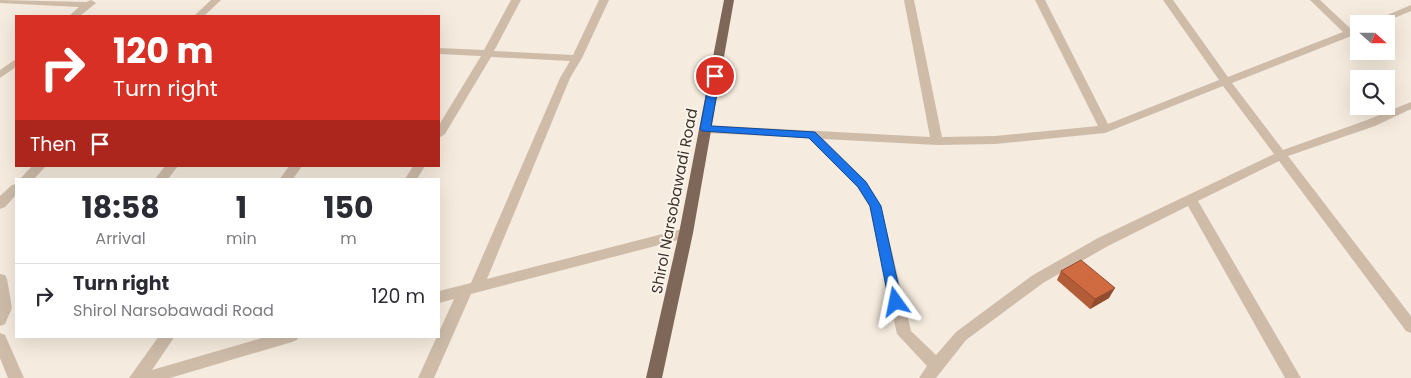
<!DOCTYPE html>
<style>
body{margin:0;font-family:Poppins,sans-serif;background:#f7f7f7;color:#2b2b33;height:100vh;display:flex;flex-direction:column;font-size:19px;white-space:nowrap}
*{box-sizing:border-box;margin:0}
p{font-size:16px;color:#7c7c81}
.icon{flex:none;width:28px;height:28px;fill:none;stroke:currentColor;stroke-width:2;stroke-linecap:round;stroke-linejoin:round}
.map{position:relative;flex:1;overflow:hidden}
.sheet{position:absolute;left:15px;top:178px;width:425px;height:160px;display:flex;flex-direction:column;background:#fff;border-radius:0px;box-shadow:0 5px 20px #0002}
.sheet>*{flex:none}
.banner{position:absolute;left:15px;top:15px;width:425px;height:152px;border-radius:0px;box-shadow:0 5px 20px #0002;background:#d93025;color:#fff;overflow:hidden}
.needle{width:32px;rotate:111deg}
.fabs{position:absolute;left:1350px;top:15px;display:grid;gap:10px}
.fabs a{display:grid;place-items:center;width:45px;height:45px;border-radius:0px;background:#fff;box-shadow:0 5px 20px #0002;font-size:25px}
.pin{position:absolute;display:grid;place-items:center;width:42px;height:42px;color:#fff;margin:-21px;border:2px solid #fff;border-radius:50%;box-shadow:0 1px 5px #0007}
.me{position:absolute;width:55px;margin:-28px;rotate:348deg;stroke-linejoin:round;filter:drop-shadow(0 0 4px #0008)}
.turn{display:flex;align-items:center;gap:18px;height:105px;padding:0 15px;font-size:22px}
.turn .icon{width:65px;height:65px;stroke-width:2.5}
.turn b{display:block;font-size:35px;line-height:42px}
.then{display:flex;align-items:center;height:48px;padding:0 15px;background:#0003;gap:10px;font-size:19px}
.eta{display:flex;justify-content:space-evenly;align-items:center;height:85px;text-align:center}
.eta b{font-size:30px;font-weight:700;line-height:35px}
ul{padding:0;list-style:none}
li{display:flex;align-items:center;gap:15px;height:65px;padding:0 15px;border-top:1px solid #e1e1e2}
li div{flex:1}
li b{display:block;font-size:19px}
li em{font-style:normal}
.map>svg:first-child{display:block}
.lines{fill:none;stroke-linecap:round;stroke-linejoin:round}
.minor{fill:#cebca9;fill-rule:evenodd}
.major{fill:#7e6759;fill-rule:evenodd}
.wall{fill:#b35c38}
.shaded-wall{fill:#924b2e}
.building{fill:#d06b41;stroke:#924b2e}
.route{fill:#1a73e8;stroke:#114b97}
.labels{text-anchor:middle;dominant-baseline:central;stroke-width:4;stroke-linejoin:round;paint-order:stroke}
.street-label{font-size:15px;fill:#3b3029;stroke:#fcf5eb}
</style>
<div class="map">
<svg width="1411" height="378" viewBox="0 0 1411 378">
<rect width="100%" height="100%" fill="#f5ebde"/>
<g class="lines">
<!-- minor -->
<g class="minor">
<path d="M0 0 86 2 91 0 96 3 80 16H69L79 7 0 3Z"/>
<path d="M211 0H221L204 16H194Z"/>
<path d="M511 0H521L494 51 573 55 599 0H609L582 58 570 78 487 279 686 228 691 230 693 233 691 236 686 238 471 294 434 378H418L454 299 439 303V291L471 283 560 78 570 61 491 57 445 134 439 138V125L481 56 439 54V48L484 50Z"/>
<path d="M904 0H914L942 137 995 136 1098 126 1035 0H1045L1108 124 1219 80 1163 0H1173L1228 77 1343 32 1310 0H1320L1351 29 1359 26V33L1232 83 1283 150 1367 120 1411 102V109L1375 126 1288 156 1411 316V333L1406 331 1279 161 1198 201 1301 378H1285L1188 206 1108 246 1043 283 966 340 936 378H919L927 366 897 334 869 206 857 187 808 138 705 133 699 129 705 125 930 137ZM1223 86 1274 154 1098 238 1033 275 956 332 936 355 911 331 881 206 866 181 823 139 937 145 995 144 1105 133Z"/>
<path d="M1411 5V11L1380 24H1366Z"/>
<path d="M16 59V67L0 78V70Z"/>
<path d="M32 166H46L34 179H20Z"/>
<path d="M165 166H178L168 179H155Z"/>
<path d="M289 166H302L293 179H280Z"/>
<path d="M413 166H425L417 179H405Z"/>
<path d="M16 184V195L5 207 0 209V196L12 185Z"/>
<path d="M0 274 5 275 7 279 12 308 5 324 0 326Z"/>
<path d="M0 333 5 335 24 378H8L0 358Z"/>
<path d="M159 336H175L152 370 269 336H299L297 340 292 342 170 378H129Z"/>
</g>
<!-- major -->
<path class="major" d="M724 0H734L693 233 662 378H646L679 233Z"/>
</g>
<!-- wall -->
<path class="wall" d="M1061 271 1109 298 1090 309 1057 280Z"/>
<!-- shaded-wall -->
<path class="shaded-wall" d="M1115 288 1109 298 1090 309 1095 299Z"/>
<!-- building -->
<path class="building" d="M1081 260 1115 288 1095 299 1061 271Z"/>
<!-- route -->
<path class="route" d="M715 73 720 76 711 126 815 132 866 182 881 206 902 302 900 306H891L889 302 870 206 858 187 809 138 702 131 700 129 710 76Z"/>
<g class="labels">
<!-- street labels -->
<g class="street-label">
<text transform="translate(674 201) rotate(-79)">Shirol Narsobawadi Road</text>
</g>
</g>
</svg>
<div class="fabs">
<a><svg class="needle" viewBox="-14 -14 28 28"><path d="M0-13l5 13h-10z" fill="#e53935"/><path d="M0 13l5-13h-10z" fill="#7c7c81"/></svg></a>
<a><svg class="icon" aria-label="search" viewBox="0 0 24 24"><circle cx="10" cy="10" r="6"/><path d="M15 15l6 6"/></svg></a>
</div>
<div class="pin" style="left:715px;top:76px;background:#d93025"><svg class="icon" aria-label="arrive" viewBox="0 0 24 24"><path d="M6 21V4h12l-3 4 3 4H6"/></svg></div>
<svg class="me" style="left:896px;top:302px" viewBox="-20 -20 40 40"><path d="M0-17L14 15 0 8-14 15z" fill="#1a73e8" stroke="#fff" stroke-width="4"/></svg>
<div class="banner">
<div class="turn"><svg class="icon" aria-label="right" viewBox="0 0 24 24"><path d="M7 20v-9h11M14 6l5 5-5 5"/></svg><div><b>120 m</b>Turn right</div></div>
<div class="then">Then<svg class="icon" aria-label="arrive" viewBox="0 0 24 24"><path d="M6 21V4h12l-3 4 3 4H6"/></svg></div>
</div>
<section class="sheet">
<div class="eta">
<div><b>18:58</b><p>Arrival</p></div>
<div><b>1</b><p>min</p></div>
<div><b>150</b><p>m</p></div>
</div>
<ul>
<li><svg class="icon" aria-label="right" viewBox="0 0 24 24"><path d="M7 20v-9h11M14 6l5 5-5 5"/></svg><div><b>Turn right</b><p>Shirol Narsobawadi Road</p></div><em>120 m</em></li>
</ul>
</section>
</div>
